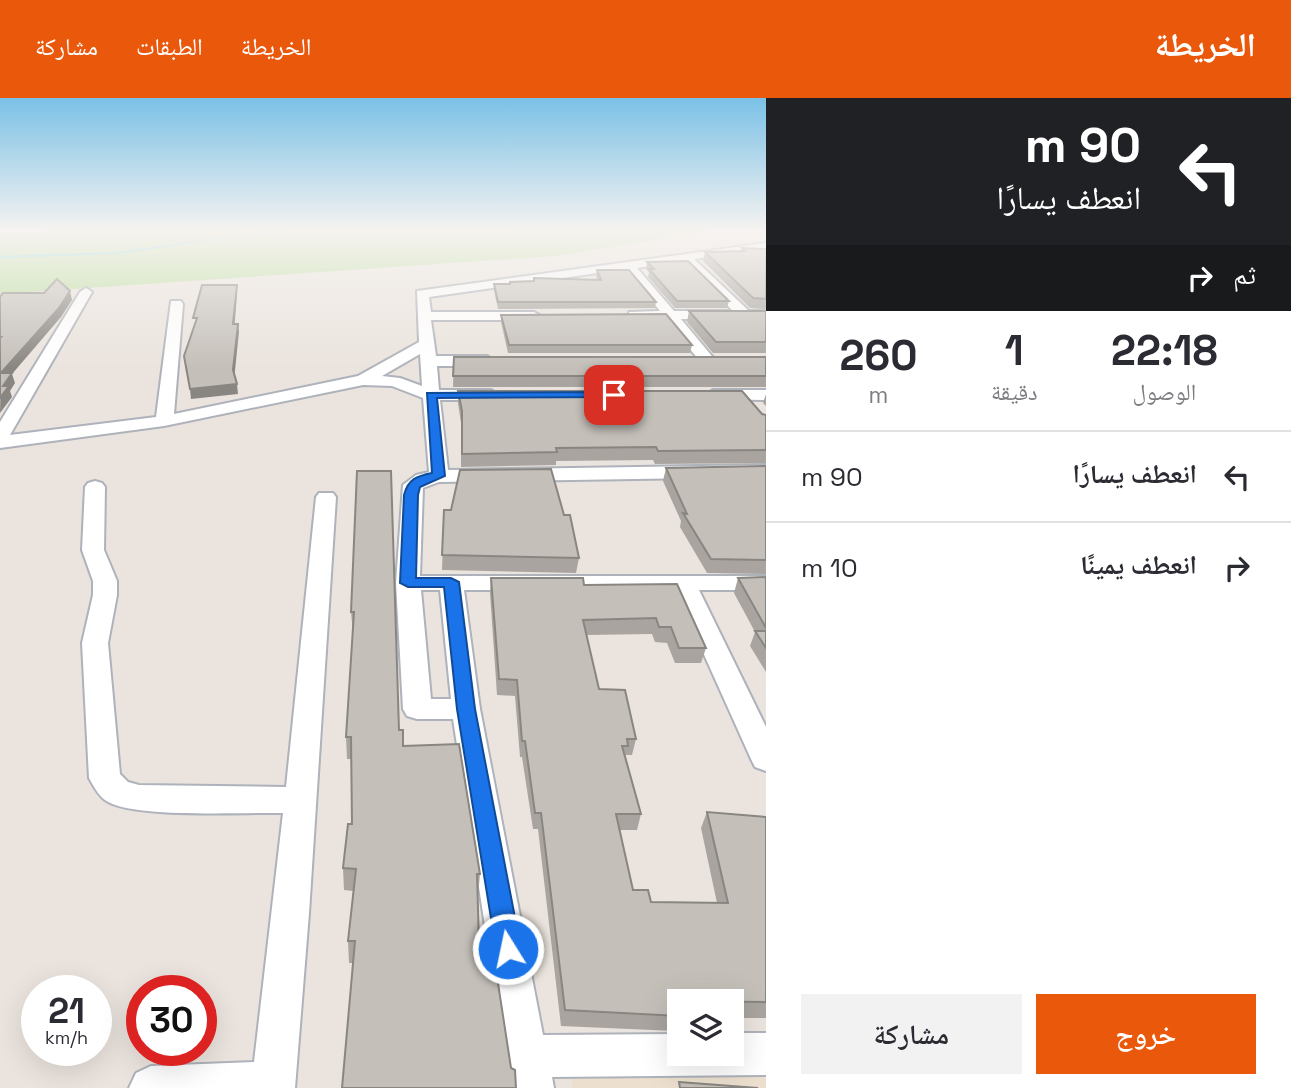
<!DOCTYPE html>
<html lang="ar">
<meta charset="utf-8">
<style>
body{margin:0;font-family:"Space Grotesk","Noto Naskh Arabic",sans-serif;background:#f2f2f3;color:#2b2b33;direction:rtl;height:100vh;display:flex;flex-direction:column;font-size:26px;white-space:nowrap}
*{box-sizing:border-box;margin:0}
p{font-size:23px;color:#7c7c81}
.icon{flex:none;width:38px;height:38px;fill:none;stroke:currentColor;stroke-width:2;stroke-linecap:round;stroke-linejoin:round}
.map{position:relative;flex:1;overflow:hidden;direction:ltr}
.panel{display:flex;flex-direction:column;background:#fff;width:525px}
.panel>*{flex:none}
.guide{background:#202124;color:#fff;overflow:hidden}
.tools{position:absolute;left:667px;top:891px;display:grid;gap:14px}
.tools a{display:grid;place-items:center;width:77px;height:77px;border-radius:0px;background:#fff;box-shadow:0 7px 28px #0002;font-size:35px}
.speed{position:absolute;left:21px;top:877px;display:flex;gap:14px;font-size:35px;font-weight:700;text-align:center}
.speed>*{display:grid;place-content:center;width:91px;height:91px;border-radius:50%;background:#fff;box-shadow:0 7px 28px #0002;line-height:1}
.speed small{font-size:18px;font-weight:400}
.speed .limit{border:10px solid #d22;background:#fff;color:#111}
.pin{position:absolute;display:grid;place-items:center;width:60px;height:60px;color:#fff;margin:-30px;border-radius:14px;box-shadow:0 4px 10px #0006}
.me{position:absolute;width:77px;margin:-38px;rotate:350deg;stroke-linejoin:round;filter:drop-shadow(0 0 5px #0008)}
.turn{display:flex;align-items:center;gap:24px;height:147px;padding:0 35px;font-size:32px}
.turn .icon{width:91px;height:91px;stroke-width:2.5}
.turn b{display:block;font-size:49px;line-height:60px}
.then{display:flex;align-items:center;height:66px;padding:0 35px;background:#0003;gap:14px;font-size:26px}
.eta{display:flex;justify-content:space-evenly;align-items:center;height:119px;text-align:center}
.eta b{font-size:42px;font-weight:600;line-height:49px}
.cta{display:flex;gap:14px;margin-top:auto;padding:14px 35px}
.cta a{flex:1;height:80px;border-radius:0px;background:#ea580c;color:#fff;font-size:28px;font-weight:600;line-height:80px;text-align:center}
.cta a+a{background:#f2f2f3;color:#2b2b33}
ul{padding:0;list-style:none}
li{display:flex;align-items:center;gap:21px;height:91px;padding:0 35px;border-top:2px solid #e1e1e2}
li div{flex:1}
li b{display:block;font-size:26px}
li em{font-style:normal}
header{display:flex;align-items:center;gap:42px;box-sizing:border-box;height:98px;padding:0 35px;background:#ea580c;color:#fff}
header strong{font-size:33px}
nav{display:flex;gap:38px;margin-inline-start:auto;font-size:24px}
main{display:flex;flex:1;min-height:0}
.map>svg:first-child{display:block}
.education{fill:#ecdfce}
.green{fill:#bbde9e}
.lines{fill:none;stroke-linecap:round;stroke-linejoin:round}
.stream{fill:#78d5e6;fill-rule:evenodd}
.street-casing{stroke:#aeb2ba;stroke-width:4}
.street{fill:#fff;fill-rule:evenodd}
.wall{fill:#a9a49f}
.shaded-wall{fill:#898682}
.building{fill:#c4bfb9;stroke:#898682;stroke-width:2}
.route{fill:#1a73e8;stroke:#114b97;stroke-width:2}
</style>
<header>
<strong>الخريطة</strong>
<nav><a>الخريطة</a><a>الطبقات</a><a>مشاركة</a></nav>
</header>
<main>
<section class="panel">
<div class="guide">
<div class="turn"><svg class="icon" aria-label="left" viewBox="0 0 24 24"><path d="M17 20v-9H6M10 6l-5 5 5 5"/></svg><div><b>90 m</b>انعطف يسارًا</div></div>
<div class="then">ثم<svg class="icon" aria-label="right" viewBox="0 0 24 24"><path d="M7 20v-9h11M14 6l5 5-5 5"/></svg></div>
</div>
<div class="eta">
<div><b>22:18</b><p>الوصول</p></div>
<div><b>1</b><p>دقيقة</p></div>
<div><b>260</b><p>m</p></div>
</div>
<ul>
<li><svg class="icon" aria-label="left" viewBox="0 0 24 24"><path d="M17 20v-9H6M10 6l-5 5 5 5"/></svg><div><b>انعطف يسارًا</b></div><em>90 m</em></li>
<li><svg class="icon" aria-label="right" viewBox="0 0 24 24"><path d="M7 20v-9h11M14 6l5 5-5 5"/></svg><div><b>انعطف يمينًا</b></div><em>10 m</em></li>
</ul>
<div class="cta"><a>خروج</a><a>مشاركة</a></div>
</section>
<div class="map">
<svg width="766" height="990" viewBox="0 0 766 990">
<rect width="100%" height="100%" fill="#ebe4de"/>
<!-- education -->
<path class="education" d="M570 971H766V990H573Z"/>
<!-- green -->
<path class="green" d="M74 132H719L555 158 0 196V135Z"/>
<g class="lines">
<!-- stream -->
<path class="stream" d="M274 132H283L117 156 0 160V158L117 154Z"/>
<!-- street casing -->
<g class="street-casing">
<g id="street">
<path d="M766 145V151L694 161 749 213H766V221H681L716 263 708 268 702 266 666 221 629 220V214L660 213 626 171 429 199 431 214H534L541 218 534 222H431L436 258H487L495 263 487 268H437L439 292H491L499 297 491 302H440L448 372 766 367V379L439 384 423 390 420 478H766V492H699L766 629V673L755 669 751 661 675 492H464L480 611 543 937 679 936V956H732V935H766V977L552 979 554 990H510L453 621H417L407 618 403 611 396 485 403 387 416 377 429 374 423 300 392 288 363 287 164 328 0 350V324L80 194 86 190 92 194 10 337 156 319 171 203H181L183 206 174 316 358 278 419 244 417 193ZM683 163 733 213H674L637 170ZM420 256 422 288 400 280 382 278ZM421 492H440L451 601H431Z"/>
<path d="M713 292H766V302L707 301 705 297Z"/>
<path d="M95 383 102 385 105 389 104 452 117 483V497L108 545 120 676 128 684 139 687 286 689 316 399 319 395H333L336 399 309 815 295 990H129L136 975 151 968 254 964 283 715C248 714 129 721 105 702 98 697 93 687 89 680L82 545 93 497V483L82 452 85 389 88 385Z"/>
</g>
</g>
<!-- street -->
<use href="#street" class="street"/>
</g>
<!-- wall -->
<g class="wall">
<path d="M742 150 766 151V211L750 210 703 163 705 154 741 153Z"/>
<path d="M647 164 729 203 727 210H675L648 179 649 174 646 171Z"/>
<path d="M597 172 656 204 655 210 498 211 494 192V186L597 182 596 178Z"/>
<path d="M689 213H766V255H713L687 224Z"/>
<path d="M501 217 692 247 690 255H508L501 224Z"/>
<path d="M454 259H766V289H453Z"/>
<path d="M458 293 766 317V365L655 366 653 362 556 363V367L461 369V325L458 305Z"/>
<path d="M766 296V308L763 305Z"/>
<path d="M766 368V476L707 475 680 429 681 423 663 383 666 370Z"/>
<path d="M357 373 399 632 403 648 480 776 478 798 353 865H349L348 843 353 793 344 792 343 770 352 726V661H347L346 639 353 535 351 514Z"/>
<path d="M444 412 564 417 579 460 576 475 442 472Z"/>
<path d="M766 479V574L750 548 755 534 734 495 738 480Z"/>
<path d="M491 480 584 487 677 486 706 550 701 565H675L667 545 655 544 652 536 586 537 599 591 636 641 632 657H626V659L641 716 637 732H620L633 792 651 804 717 805 701 730 707 714 766 719V920H732V903H679V924L675 933 561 928 538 731H533L522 659H520L515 598 497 597 490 495Z"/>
</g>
<!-- shaded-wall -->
<g class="shaded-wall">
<path d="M237 187V195L234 235 233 226Z"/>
<path d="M70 193 72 202 61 219 12 276 15 285 10 293 12 299 0 315 1 275Z"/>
<path d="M238 226 239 234 234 282 233 272Z"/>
<path d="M237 286 238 296 191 301 190 291Z"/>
</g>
<!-- building -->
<g class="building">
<path d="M742 150 766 151V201L753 200 705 154 745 153Z"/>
<path d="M688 163 729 203H677L649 171H654L647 164Z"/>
<path d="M597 172H629L656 204H498L494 186H510V184L534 183V180L601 182Z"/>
<path d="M57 181 70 193 59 210 1 275H12L3 288H9L0 300V240L1 239H0V199L3 195H44Z"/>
<path d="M202 187H237L233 226H238L233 272 237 286 190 291 184 258 197 220H193Z"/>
<path d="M689 213H766V244H716Z"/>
<path d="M666 216 692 247H509L501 217Z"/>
<path d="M454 259H766V278H453Z"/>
<path d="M458 293H742L762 316 766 317V352L658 353 656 349 556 350 557 354 462 356V313Z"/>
<path d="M766 368V462L711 461 683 415 687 416 666 370Z"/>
<path d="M551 371 564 417H570L579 460 442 457 444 412H451L460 372Z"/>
<path d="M357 373H391L399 632H403V648L459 646 480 776H477L479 846H492L511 970 515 972 516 990H342L355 843H348L356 771 343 770 348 726H352L351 639H346L354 514H351Z"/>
<path d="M766 479V530L738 480Z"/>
<path d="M491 480H583L584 487 677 486 706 550H679L671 529H659L656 520 583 522 599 591 625 592 636 641H627L628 648H622L641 716H616L633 792H648L651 804 728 805 707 714 766 719V904L679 903V918L565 912 541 715H535L525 643H522L517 582 499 581Z"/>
<path d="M755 533H766V550Z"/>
<path d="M679 984 758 990H680Z"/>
</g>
<!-- sky -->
<linearGradient id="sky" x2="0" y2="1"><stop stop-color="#7bc1e7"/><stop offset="0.49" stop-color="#f6f3f0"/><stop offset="1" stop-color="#f6f3f0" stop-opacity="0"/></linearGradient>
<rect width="766" height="270" fill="url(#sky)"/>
<!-- route -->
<path class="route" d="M614 294 620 297 618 299 437 300 445 378 420 389 418 397 416 480H451L459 484 475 611 521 851 517 859 508 863 500 859 496 851 457 611 444 489H408L400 485 404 397C408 381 417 378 432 375L427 295Z"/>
</svg>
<div class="tools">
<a><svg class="icon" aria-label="layers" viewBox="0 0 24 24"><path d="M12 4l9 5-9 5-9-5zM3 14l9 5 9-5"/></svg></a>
</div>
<div class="speed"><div>21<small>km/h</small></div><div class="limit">30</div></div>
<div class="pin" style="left:614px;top:297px;background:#d93025"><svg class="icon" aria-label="arrive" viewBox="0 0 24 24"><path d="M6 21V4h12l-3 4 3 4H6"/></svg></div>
<svg class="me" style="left:508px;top:851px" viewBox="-20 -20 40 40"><circle r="17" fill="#1a73e8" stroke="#fff" stroke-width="3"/><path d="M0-11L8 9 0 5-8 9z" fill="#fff"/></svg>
</div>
</main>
